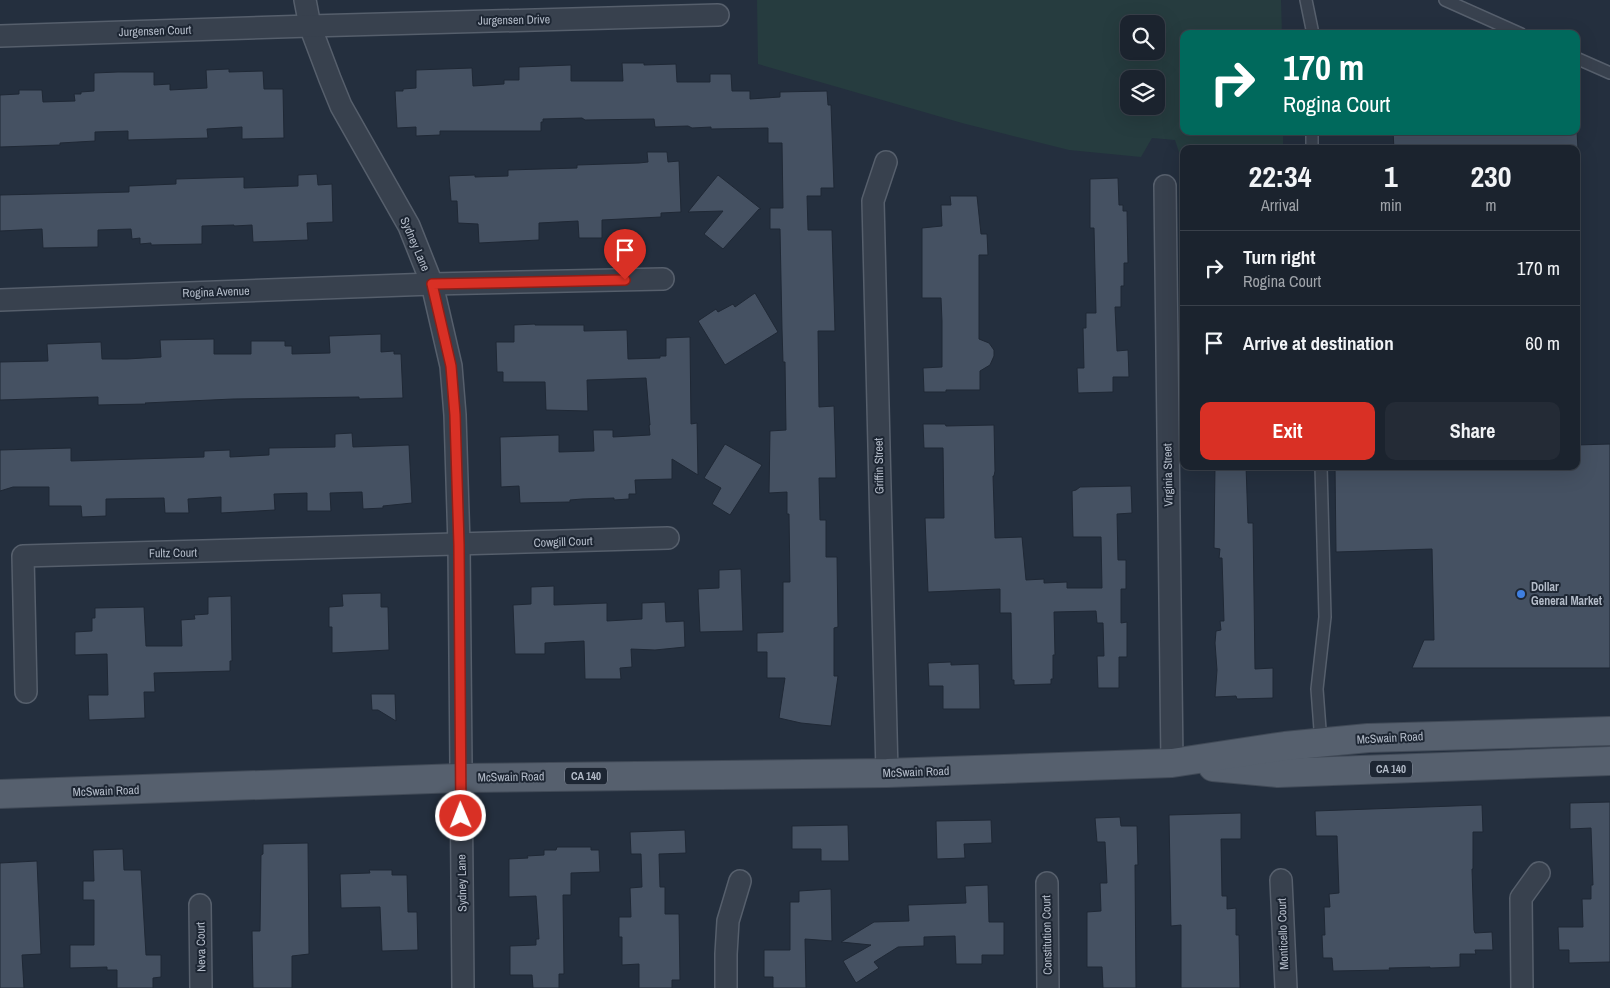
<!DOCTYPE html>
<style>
body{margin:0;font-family:"Archivo Narrow",sans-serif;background:#242b36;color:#f1f3f6;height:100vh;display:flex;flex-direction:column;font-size:19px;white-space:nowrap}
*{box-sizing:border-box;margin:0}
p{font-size:16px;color:#a0a4aa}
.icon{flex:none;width:28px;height:28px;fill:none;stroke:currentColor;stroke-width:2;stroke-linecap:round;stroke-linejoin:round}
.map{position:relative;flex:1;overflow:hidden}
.panel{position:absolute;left:1180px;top:145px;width:400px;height:325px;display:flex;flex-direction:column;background:#1b232e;border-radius:10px;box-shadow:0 5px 20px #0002,0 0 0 1px #39404a}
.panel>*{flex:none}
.hud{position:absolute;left:1180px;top:30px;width:400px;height:105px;border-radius:10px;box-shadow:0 5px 20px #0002,0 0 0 1px #39404a;background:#00695c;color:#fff;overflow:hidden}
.controls{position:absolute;left:1120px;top:15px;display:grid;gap:10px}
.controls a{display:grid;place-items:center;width:45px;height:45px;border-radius:10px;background:#1b232e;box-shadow:0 5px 20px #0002,0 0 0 1px #39404a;font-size:25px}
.pin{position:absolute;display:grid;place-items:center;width:42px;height:42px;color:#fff;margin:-51px -21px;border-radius:50% 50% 50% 0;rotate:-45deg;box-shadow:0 0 5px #0007}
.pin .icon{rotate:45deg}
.me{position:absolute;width:55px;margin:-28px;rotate:359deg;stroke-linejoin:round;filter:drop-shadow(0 0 4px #0008)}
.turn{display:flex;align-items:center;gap:18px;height:105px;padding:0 20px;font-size:22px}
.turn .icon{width:65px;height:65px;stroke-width:2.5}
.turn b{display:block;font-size:35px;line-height:42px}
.eta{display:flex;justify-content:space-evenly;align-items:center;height:85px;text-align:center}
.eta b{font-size:30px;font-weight:800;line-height:35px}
.action{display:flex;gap:10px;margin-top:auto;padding:10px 20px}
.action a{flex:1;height:58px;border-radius:10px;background:#d93025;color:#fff;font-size:20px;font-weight:800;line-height:58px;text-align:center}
.action a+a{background:#242b36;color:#f1f3f6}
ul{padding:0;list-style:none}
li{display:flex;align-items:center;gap:15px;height:75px;padding:0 20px;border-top:1px solid #39404a}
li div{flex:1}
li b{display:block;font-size:19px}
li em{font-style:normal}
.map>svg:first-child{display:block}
.green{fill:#263c3f;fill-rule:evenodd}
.building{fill:#455162;stroke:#1f2835}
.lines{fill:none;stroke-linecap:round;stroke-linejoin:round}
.service-casing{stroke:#565f6c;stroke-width:14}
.minor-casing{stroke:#565f6c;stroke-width:24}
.primary-casing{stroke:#414a57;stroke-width:30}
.service{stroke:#38414e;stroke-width:11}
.minor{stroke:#38414e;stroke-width:21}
.primary{stroke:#56606e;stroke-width:28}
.route-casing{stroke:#8d1f18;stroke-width:12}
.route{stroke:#d93025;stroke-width:9}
.shop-dot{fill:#3f7fe0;stroke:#1d2633;stroke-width:2}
.labels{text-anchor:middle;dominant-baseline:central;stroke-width:4;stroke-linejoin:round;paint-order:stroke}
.shield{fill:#1d2633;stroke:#878f9c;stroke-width:1}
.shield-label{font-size:11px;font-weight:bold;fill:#b4bcc9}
.street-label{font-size:12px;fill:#b4bcc9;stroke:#1d2633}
.poi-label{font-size:12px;font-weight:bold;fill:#b4bcc9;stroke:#1d2633;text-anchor:start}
</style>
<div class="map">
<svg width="1610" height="988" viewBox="0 0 1610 988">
<rect width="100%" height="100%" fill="#242f3e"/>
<!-- green -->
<path class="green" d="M757 0H1281L1282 34H1184V131H1283V149H1184V167L1175 140 1152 138 1141 157 1069 150 962 123 758 64ZM1129 24H1156V51H1129ZM1129 79H1156V106H1129Z"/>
<!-- building -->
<g class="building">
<path d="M622 63H644V65L676 64 677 82H710V74H731L732 91H750V99L780 97V92L827 91 828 105H831L834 188H821V196H807L808 230H832L835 331H818L819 407 834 406 835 439 836 478H819L820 520H826V557H837L838 627 834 628V676H838L831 726 801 723 779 718 785 678H767V652H757V633L783 632V582H790L789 514H787V492L769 493 770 431 786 430 785 362H783L782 329 780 229H770V208H783L782 143H768V128L711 129V127L692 128 688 126 655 127 654 119 585 120 582 118 543 119V122H541V131H440V135L416 136V127L397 128 395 91H403V89L416 88V70L472 68 473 86 504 84V80H519V67L571 65V81H623Z"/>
<path d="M229 69V72L263 71 264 89H283L284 138 242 139V127L207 129 208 138 128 140V131L95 132V141L60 143V145L0 147V95L19 94V90H42L43 102 75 101 74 94H81V92L94 91V73L118 72H154V85L170 84V90L207 88 206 70Z"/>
<path d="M1393 131H1577L1578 149H1394Z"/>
<path d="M647 152H667L668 162 679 161 681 212 661 213V217L602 220V238H579L578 221 539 223V240L479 243 478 224 458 223 457 201H451L449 176 475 175V177L508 176V170L577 168V165L639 163 648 162Z"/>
<path d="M317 174 318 185 332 184 333 222 307 223 308 240 253 242 252 225 234 226V225L202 226V244L151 245V243L140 244V238L132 239 131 229 98 230V247L43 248 42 229 0 231V195L129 192V186L176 184V179L244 177V188L298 186V175Z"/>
<path d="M718 175 761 209H759L723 249 704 234 723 211 688 212Z"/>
<path d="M1118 178 1119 205H1123V211H1127L1128 263H1124V286H1121V307H1115L1117 351 1128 350 1129 377H1113V392L1078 393 1077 368H1084L1083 328H1086V313H1096L1094 228H1090V179Z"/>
<path d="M950 196H977L981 234H987L988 255H979V339L989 343 994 350V356L990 365 980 371V390H946V392H924L923 368 942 367V321L941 298H922V228L942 226 941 205H951Z"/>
<path d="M755 293 778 332 725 365 698 321 716 309 718 312 733 304 735 307Z"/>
<path d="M535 324V325H584V331L627 330 628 359 660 358V356H666V338L690 337 691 424 697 423 698 475 672 459V479L635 480 636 494H629V499L614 500V498L582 499 570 500V502L520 503 519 486 501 487 500 437 559 435V452L594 451 593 430H613V437L650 435 649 425H650L646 378 587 380 588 411 546 410 545 382H503V372H497L496 342H514V325Z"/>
<path d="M381 334V352L394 351V354H401L403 398 359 399V397L233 399 145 403 146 404 98 405V397L0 400V362L48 361 47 344 101 342 102 359H127L161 357 160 340 214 339V354H251V341H285V346H292V354L330 353 329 336Z"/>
<path d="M923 424H945L946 426 994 425 995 471 994 476H993L995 538 1022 537 1026 580 1044 579V583L1067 582V588H1102L1101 537H1073L1072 491 1076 490 1080 487 1131 486 1132 513 1117 514 1118 560H1126V589H1121V623L1127 622V657H1119V688H1098L1097 656H1104L1103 623H1097L1096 611 1054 612 1055 655H1053V679H1051V684L1014 685V680H1012L1011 613H1000V589L928 592 925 518H944L943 448H924Z"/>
<path d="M352 433 353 447 409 445 412 503 383 506V508L363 509 362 492 330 493 331 511H307V493L274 494 275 510 221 513V497L188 499 189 513H165L164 498 106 499V516L82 517 81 506H49V487H13L0 491V450L71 448V461L204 457V451L230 450V457L269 455V448L335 447V434Z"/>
<path d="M725 444 762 465 730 515 712 504 721 488 704 478Z"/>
<path d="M1610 444V668H1412L1424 640H1434L1432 549 1336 552 1335 466H1576V445Z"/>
<path d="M1215 466H1246L1248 523H1253L1255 669 1273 668V698L1237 699 1236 696 1215 697 1217 670 1215 643 1216 631 1221 630 1220 621H1224L1222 558H1219L1220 549 1214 548Z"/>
<path d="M741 569 743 631 700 632 698 589 719 588V570Z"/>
<path d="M554 586V605L607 603V621L642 619V603L665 602 666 622 684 621 685 647 655 650 631 649 632 667 620 668 621 679H585L584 641 545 643V654H515L513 605 531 604V587Z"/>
<path d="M381 593V607H388L389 650 332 653V627H329V607L343 606 342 594Z"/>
<path d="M231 596 232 661H230V671L154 673 155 692H144L145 718 89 720 88 695H108L107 654 75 655V632L92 631V618H95V608L144 607 146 646H182L181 620 195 619 194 615 208 614V597Z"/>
<path d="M951 662V665L979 664 980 709H943V686H929L928 663Z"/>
<path d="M371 694H395L396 721 378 710H372Z"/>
<path d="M1610 802V962L1569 963V950H1559L1558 927H1583L1582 899H1591V885H1593L1591 828 1570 829V803Z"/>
<path d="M1482 805 1483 832H1473V869H1472L1474 930 1475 933 1492 932 1493 950H1475L1476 954H1460V967L1430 968V967L1389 968 1390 970 1333 971 1332 958H1323L1322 935H1325L1324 907H1330L1329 894 1339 893 1337 836H1316L1315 811Z"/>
<path d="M1241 813V839H1221L1222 896H1227V909L1236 908V935H1239L1240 988H1181V925L1171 926 1169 815Z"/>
<path d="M1120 817 1121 826H1137L1138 865H1135L1136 988H1103L1102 967H1087V912L1101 911 1100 883H1107L1105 842H1097L1095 818Z"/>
<path d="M991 820 992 843 964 844 965 858 937 859 936 821Z"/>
<path d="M848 825 849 861H821V849H792V826Z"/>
<path d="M685 830 686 853 659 854 660 887H665V914H679L680 980H672V988H639V964L622 965V937H619V917H631L630 888 642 887 641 854H631L630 832Z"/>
<path d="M308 843 309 954 292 956V988H253L252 931H260L261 855 263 854V844Z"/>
<path d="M557 847H591V850H599L600 872 571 873V895H563L564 974H559V988H533L532 975H510V946L536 945V939H539L536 896 509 897V859L528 858 527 856 544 855V850H556Z"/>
<path d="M123 849 124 870H141L146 955H161V977L153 978V988H117V970H107V967L70 968V945H94V900H83V881H94L93 850Z"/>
<path d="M37 861 41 954 22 955 24 988H0V863Z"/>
<path d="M369 870H392V875H407L408 912H417L418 950 382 951 380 907 341 908 340 874 370 873Z"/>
<path d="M988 885 989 922H1004V955H982V964H956L955 936 924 937V946L898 947 874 962 879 968 856 983 843 961 871 945 841 942 874 922 909 921 908 905 966 903 965 886Z"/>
<path d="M831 889 832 941 805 939 806 988H773V977H764V950H790V902H799V891Z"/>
</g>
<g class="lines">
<!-- service casing -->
<g class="service-casing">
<g id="service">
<path d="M1306 0 1313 34"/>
<path d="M1445 0 1521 34"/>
<path d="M1576 58 1610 73"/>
<path d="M1312 131V149"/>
<path d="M1321 466 1325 617 1317 689 1321 743"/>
</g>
</g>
<!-- minor casing -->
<g class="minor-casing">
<g id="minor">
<path d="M305 0 310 26 330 79 341 106 409 226 432 284 451 366 455 415 459 545 463 988"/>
<path d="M0 36 310 26 718 15"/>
<path d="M886 162 873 201 887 773"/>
<path d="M1165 186 1172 763"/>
<path d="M0 300 432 284 663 279"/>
<path d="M26 692 23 556 668 538"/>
<path d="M1281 880 1286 988"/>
<path d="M1047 883 1048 988"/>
<path d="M200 905 201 988"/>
<path d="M726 988V954L728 921 740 881"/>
<path d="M1522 988 1521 898 1539 873"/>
</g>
</g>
<!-- primary casing -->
<g class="primary-casing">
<g id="primary">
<path d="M1213 767 1278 773 1610 761"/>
<path d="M0 794 460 778 887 773 1172 763 1285 746 1368 738 1610 731"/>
</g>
</g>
<!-- service -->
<use href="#service" class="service"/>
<!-- minor -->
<use href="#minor" class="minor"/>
<!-- primary -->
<use href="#primary" class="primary"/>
</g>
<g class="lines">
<!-- route casing -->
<g class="route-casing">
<path id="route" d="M461 816 459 545 455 415 451 366 432 284 625 280"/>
</g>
<!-- route -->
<use href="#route" class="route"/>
</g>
<!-- markers -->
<circle class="shop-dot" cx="1521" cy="594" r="5"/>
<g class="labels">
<!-- shield labels -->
<g class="shield">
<rect x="1370" y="760.5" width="42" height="17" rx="4"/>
<rect x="565" y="767.5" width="42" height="17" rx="4"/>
</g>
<g class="shield-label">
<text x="1391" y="769">CA 140</text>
<text x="586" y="776">CA 140</text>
</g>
<!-- street labels -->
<g class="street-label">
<text transform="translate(514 20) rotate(-1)">Jurgensen Drive</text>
<text transform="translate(155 31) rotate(-2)">Jurgensen Court</text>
<text transform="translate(415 244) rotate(67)">Sydney Lane</text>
<text transform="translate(216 292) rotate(-2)">Rogina Avenue</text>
<text transform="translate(879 466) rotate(-91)">Griffin Street</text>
<text transform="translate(1168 475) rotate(-91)">Virginia Street</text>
<text transform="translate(563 542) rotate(-2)">Cowgill Court</text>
<text transform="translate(173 553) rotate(-1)">Fultz Court</text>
<text transform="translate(1390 738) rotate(-3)">McSwain Road</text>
<text transform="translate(916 772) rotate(-2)">McSwain Road</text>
<text transform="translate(511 777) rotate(-1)">McSwain Road</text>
<text transform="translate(106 791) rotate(-2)">McSwain Road</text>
<text transform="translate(462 883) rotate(-91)">Sydney Lane</text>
<text transform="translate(1283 934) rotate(-92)">Monticello Court</text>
<text transform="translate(1047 935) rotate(-91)">Constitution Court</text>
<text transform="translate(201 947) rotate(-91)">Neva Court</text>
</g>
<!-- poi labels -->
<g class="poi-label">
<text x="1531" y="587">Dollar<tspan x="1531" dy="14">General Market</tspan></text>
</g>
</g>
</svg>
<div class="controls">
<a><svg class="icon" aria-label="search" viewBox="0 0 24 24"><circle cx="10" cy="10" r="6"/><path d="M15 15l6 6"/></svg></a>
<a><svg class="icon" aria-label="layers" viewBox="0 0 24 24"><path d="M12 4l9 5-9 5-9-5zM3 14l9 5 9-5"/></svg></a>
</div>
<div class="pin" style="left:625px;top:280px;background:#d93025"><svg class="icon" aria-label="arrive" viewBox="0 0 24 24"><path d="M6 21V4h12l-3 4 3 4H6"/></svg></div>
<svg class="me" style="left:461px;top:816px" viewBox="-20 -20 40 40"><circle r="17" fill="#d93025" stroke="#fff" stroke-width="3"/><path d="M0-11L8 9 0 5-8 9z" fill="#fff"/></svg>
<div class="hud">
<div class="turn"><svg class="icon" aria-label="right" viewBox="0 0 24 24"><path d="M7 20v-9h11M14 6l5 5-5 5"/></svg><div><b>170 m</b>Rogina Court</div></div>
</div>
<section class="panel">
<div class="eta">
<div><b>22:34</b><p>Arrival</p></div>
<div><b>1</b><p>min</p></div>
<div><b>230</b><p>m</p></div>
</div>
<ul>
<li><svg class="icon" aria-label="right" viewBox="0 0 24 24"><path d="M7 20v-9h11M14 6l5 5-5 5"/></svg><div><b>Turn right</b><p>Rogina Court</p></div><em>170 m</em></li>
<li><svg class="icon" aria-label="arrive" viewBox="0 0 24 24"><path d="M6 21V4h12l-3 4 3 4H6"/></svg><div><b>Arrive at destination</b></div><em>60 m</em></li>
</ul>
<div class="action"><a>Exit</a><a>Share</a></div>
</section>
</div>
